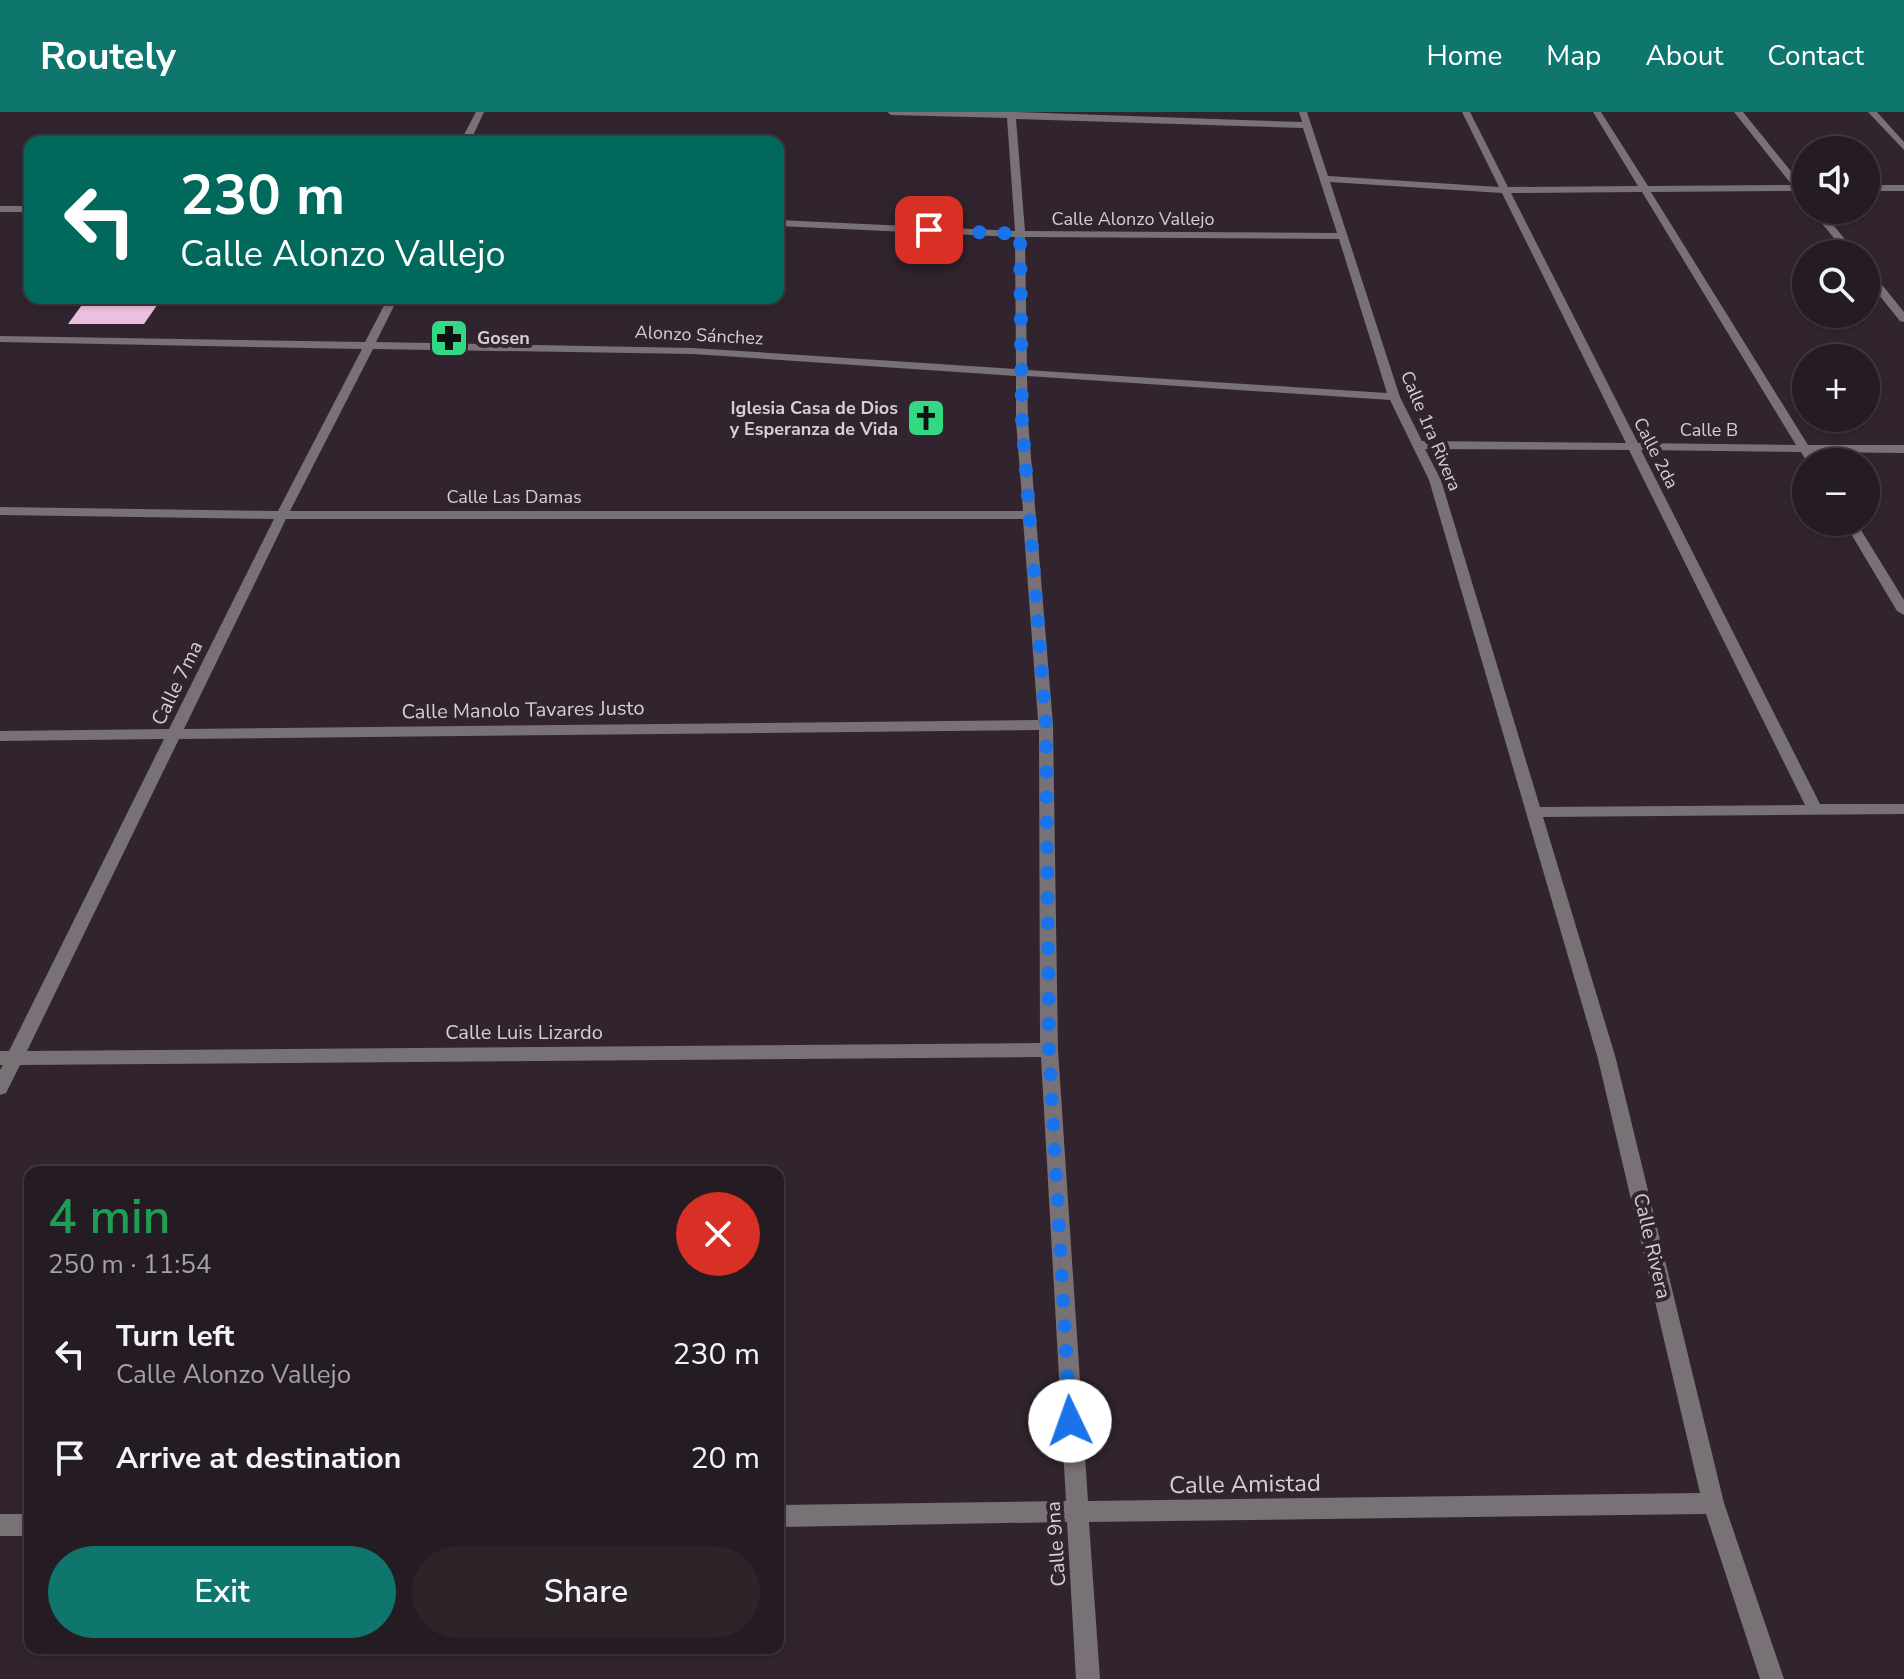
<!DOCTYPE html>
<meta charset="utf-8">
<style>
body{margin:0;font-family:"Nunito Sans",sans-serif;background:#2d242a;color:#f1f3f6;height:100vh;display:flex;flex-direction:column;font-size:30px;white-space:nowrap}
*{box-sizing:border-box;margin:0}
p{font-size:26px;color:#a3a1a5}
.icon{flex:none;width:44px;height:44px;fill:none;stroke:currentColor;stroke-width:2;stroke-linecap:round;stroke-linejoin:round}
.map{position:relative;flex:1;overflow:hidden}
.details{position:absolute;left:24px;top:1054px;width:760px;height:488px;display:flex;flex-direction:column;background:#251b22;border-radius:16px;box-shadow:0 2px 6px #0004,0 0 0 2px #423940}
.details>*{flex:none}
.guide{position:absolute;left:24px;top:24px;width:760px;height:168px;border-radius:16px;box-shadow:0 2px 6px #0004,0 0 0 2px #423940;background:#00695c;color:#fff;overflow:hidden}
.buttons{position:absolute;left:1792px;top:24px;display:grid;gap:16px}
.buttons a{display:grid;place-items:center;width:88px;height:88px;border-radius:50%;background:#251b22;box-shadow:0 2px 6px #0004,0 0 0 2px #423940;font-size:40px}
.pin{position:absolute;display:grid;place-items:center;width:68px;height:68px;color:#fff;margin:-34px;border-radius:16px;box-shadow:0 4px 12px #0006}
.me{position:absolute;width:88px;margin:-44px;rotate:357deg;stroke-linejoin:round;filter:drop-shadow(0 0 6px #0008)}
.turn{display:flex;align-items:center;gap:28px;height:168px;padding:0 24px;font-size:36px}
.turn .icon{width:104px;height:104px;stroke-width:2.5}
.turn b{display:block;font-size:56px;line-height:68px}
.round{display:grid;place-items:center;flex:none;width:84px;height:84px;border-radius:42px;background:#2d242a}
.head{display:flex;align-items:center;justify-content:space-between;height:136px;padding:0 24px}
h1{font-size:48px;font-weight:600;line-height:60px;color:#1e9e55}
.button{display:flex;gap:16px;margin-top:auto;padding:16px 24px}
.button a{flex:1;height:92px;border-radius:48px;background:#0f766e;color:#fff;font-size:32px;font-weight:600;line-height:92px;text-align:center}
.button a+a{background:#2d242a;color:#f1f3f6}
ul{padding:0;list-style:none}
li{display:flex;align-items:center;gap:24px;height:104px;padding:0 24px}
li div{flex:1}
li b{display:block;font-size:30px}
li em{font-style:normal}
header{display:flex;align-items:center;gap:48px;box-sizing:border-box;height:112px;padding:0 40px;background:#0f766e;color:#fff}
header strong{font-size:38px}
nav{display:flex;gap:44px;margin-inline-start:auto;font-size:28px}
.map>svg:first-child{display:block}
.building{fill:#e9c0e0}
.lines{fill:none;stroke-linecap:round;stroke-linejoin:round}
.minor{fill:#787176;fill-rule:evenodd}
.route{stroke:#1a73e8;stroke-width:14;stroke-dasharray:0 25.2}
.labels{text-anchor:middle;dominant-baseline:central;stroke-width:8;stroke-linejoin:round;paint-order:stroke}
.far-street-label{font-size:18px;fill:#d7ced4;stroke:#31242e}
.far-poi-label{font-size:18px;font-weight:bold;fill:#d7ced4;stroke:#31242e;text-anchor:start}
.street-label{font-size:20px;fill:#d7ced4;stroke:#31242e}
.near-street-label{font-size:24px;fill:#d7ced4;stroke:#31242e}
</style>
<header>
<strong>Routely</strong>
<nav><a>Home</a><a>Map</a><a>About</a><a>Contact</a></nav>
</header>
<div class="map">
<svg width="1904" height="1567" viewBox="0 0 1904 1567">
<rect width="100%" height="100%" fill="#31242e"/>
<!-- building -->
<path class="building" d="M87 186H162L144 212H68Z"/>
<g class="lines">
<!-- minor -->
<g class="minor">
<path d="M476 0H484L470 30H460Z"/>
<path d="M887 0H1015L1302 10 1299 0H1307L1328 64 1499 75 1462 0H1470L1508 75 1638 74 1593 0H1601L1648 74 1792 73 1734 0H1743L1802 73H1806V81L1802 83 1796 79 1651 80 1808 333H1904V341L1813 340 1819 350H1807L1801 340 1641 338 1820 692H1904V702L1543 705 1616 947 1724 1391 1784 1567H1760L1706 1402 1089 1410 1100 1567H1076L1067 1410 778 1415V1393L1066 1389 1041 945 20 953 6 981 0 983V958L3 953H0V939H9L164 627 0 629V619L169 617 274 407 0 403V395L278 399 362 237 0 230V224L365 230 388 186H398L376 230 693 236 1016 257 1015 125 778 114V108L1015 119 1007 6 891 3ZM1016 7 1303 16 1337 121 1025 119ZM1330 70 1502 81 1626 331 1422 329 1400 285ZM1642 80 1796 333 1638 331 1511 81ZM1025 125 1339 127 1387 281 1027 258ZM373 237 693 242 1016 264V309L1023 399H290ZM1027 264 1390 288 1429 368 1598 947 1700 1381 1088 1389 1058 938 1053 613 1028 309ZM1425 337 1629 338 1805 693 1540 695 1441 368ZM286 407H1023L1038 608 184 617ZM1039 618 1040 931 27 939 179 627Z"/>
<path d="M1868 0H1877L1904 30V38Z"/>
<rect x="1866" y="73" width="38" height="6"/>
<rect x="0" y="94" width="30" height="6"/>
<path d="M1811 98H1821L1857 142H1847Z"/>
<path d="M1866 157 1870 158 1904 200V210L1900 209 1866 167Z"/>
<path d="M1844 410H1856L1904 488V503L1897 499Z"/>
<rect x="0" y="1402" width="30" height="22"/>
</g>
</g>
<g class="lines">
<!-- route -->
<path class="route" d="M929 118 1020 122 1022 309 1046 613 1049 938 1070 1309"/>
</g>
<!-- icons -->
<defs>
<g id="pharmacy-square" transform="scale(2)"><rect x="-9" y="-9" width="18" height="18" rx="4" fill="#32d882" stroke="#31242e"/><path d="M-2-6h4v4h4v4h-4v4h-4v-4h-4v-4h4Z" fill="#111"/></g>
<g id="church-square" transform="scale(2)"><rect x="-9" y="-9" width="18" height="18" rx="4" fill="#32d882" stroke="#31242e"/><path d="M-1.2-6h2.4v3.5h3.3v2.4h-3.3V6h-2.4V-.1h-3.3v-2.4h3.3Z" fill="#111"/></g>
</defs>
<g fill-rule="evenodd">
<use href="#pharmacy-square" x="449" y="226"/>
<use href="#church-square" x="926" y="306"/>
</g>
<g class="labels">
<!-- far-street labels -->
<g class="far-street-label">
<text x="1133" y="107">Calle Alonzo Vallejo</text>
<text transform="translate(699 223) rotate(3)">Alonzo Sánchez</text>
<text x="1709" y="318">Calle B</text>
<text transform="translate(1431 319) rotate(67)">Calle 1ra Rivera</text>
<text transform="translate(1656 341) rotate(63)">Calle 2da</text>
<text x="514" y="385">Calle Las Damas</text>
</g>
<!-- far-poi labels -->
<g class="far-poi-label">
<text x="477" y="226">Gosen</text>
<text x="898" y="296" text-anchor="end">Iglesia Casa de Dios<tspan x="898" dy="21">y Esperanza de Vida</tspan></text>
</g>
<!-- street labels -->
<g class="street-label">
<text transform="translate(177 571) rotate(-64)">Calle 7ma</text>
<text transform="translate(523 598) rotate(-1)">Calle Manolo Tavares Justo</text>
<text x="524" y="920">Calle Luis Lizardo</text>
<text transform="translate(1652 1134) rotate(77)">Calle Rivera</text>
<text transform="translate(1056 1432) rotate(-94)">Calle 9na</text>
</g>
<!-- near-street labels -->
<g class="near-street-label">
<text transform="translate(1245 1372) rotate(-1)">Calle Amistad</text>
</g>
</g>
</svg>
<div class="buttons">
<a><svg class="icon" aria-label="sound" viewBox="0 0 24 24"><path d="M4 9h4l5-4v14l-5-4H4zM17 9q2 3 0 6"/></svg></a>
<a><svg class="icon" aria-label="search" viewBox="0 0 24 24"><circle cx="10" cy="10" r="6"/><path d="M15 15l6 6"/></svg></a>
<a>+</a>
<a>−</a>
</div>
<div class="pin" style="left:929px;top:118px;background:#d93025"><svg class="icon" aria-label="arrive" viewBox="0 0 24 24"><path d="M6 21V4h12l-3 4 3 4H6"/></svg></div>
<svg class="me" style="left:1070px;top:1309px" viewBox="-20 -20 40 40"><circle r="19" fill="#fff"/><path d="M0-13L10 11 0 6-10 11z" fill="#1a73e8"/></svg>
<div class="guide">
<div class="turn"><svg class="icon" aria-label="left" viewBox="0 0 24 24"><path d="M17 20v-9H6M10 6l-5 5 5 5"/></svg><div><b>230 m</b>Calle Alonzo Vallejo</div></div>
</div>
<section class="details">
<div class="head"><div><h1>4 min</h1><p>250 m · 11:54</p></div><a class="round" style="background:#d93025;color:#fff"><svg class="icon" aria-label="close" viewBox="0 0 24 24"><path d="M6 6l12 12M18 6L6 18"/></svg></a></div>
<ul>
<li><svg class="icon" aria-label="left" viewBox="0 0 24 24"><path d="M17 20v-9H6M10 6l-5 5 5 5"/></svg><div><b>Turn left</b><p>Calle Alonzo Vallejo</p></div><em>230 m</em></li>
<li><svg class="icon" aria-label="arrive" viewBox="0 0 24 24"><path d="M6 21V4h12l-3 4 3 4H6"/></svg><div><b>Arrive at destination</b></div><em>20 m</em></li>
</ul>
<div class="button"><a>Exit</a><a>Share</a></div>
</section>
</div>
